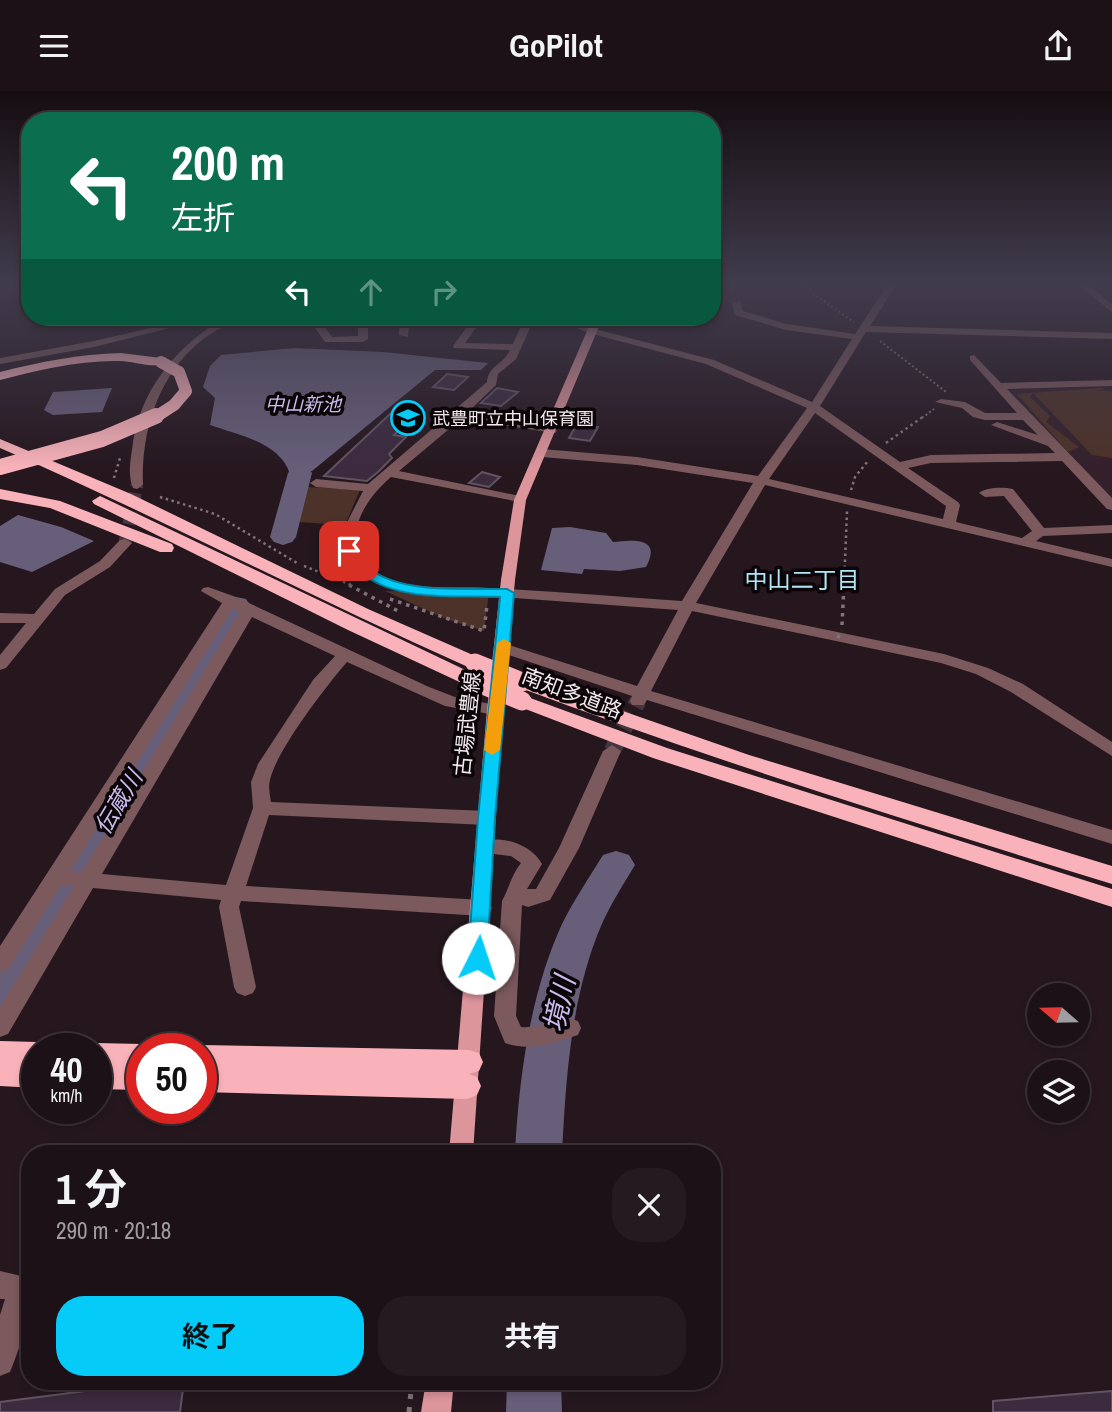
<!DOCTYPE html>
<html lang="ja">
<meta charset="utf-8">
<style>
body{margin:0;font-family:"Archivo Narrow","Noto Sans JP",sans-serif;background:#251a20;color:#f1f3f6;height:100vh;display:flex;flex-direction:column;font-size:26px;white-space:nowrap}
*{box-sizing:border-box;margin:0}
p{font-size:23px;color:#a09da1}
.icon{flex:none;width:38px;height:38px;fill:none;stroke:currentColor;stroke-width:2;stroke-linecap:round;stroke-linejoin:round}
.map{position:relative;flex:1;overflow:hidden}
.side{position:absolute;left:21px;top:1054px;width:700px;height:245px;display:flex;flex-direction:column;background:#1c1117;border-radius:28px;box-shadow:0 4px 10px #0003,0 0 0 2px #3a3136}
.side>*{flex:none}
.hud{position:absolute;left:21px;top:21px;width:700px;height:214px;border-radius:28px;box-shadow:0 4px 10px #0003,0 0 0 2px #3a3136;background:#0b6e4f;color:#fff;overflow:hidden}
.needle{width:46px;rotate:290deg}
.tools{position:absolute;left:1027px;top:892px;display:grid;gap:14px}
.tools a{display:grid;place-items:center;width:63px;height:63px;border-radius:50%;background:#1c1117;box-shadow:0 4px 10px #0003,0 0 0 2px #3a3136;font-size:35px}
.speed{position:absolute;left:21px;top:942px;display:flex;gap:14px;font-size:35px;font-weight:700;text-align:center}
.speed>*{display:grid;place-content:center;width:91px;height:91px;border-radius:50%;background:#1c1117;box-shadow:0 4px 10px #0003,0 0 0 2px #3a3136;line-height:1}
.speed small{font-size:18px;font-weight:400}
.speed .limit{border:10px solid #d22;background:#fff;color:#111}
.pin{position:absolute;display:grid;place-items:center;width:60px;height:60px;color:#fff;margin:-30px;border-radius:14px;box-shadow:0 4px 10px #0006}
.me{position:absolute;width:77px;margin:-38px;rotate:4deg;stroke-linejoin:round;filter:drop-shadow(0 0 5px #0008)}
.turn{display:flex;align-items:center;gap:24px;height:147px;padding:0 35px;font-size:32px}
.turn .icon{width:91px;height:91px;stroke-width:2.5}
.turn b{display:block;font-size:49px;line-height:60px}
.lanes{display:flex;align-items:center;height:66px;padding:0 35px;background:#0003;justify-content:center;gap:35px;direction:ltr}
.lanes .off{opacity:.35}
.round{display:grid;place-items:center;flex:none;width:74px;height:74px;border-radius:28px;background:#251a20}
.head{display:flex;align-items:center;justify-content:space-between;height:119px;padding:0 35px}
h1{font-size:42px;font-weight:700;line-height:52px}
.button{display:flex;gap:14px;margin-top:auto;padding:14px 35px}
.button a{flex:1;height:80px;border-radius:28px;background:#05cbf9;color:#111;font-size:28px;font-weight:700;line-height:80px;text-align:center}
.button a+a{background:#251a20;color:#f1f3f6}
header{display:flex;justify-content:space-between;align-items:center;height:91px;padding:0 35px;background:#1c1117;font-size:32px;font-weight:700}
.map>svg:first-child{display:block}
.built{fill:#34202b}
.green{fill:#4d3229}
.water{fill:#675f7a}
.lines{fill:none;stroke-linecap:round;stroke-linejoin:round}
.river{fill:#675f7a;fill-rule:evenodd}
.building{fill:#3c2a3e;stroke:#615462;stroke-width:2}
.minor-tunnel-far1{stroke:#45363e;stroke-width:13;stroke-dasharray:13 6;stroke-linecap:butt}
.minor-tunnel{stroke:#45363e;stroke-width:17;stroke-dasharray:17 8;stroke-linecap:butt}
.path-far3{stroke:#80737a;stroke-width:2;stroke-dasharray:2 2.5;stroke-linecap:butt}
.path-far2{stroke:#80737a;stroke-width:2.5;stroke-dasharray:2.5 3.5;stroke-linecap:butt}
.path-far1{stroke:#80737a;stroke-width:3.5;stroke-dasharray:3.5 5;stroke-linecap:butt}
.path{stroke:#80737a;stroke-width:5;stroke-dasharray:5 8;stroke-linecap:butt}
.minor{fill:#7b595c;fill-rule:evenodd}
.major{fill:#dd959c;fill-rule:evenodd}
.highway{fill:#f9b2b9;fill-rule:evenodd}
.path-bridge{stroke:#80737a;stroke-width:3.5;stroke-dasharray:3.5 5;stroke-linecap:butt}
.highway-bridge-far2{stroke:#f9b2b9;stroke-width:12}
.highway-bridge-far1{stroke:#f9b2b9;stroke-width:16}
.highway-bridge{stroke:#f9b2b9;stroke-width:19}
.route{fill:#05cbf9;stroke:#0384a2;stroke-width:2}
.slow{fill:#f59e0b}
.labels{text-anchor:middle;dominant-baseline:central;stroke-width:7;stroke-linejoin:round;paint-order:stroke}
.far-poi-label{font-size:18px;fill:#f3e9ee;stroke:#0b0508;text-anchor:start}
.far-water-label{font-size:19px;font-style:italic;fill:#cabcef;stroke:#0b0508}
.street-label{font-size:21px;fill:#f3e9ee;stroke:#0b0508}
.neighbourhood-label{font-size:23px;fill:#b0e5f8;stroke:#0b0508}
.water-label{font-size:23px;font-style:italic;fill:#cabcef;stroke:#0b0508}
.near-water-label{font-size:28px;font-style:italic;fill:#cabcef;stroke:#0b0508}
</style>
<header><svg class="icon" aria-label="menu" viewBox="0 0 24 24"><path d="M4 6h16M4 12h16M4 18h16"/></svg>GoPilot<svg class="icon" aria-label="share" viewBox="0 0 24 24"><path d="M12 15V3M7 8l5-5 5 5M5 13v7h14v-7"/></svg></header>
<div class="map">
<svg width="1112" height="1321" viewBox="0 0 1112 1321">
<rect width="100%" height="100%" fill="#26171f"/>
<!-- built -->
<path class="built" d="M1112 295V414L1003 299Z"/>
<!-- green -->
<g class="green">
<path d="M1102 297 1104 299 1090 300H1112V367L1092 364 1033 302 1030 306 1050 325 1046 331 1079 356 1068 361 1017 303Z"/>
<path d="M308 396 360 399 345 434 297 431Z"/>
<path d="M385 500 489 501 484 540 446 528Z"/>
</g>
<!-- water -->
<g class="water">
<path d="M294 257 383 261 488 272 481 279H435L312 380 290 383C280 351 238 344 210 334L215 307 203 296 210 275 221 264Z"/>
<path d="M112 297 102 321 53 324 44 319 53 301Z"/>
<path d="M18 424 61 436 94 450 32 481 0 471V435Z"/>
<path d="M570 436 606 442 613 451C631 449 663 445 646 476L620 480 584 478 582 483 541 479 552 437Z"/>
</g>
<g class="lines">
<!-- river -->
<g class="river">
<path d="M300 375 308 377 312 382 296 446 292 451 283 454 274 451 270 446 288 382 292 377Z"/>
<path d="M236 506 246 508 250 514 15 919 0 925V871L222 514 226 508Z"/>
<path d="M616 760 629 764 635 774C623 794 610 814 601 835 571 906 566 986 562 1062H515C519 986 530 903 562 833 574 809 589 787 603 764Z"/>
<path d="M507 1290H561L562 1321H506Z"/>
</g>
</g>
<!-- building -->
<g class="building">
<path d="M447 283 468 286 454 299 433 296Z"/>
<path d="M497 297 518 301 501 315 481 312Z"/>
<path d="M391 322 413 325 394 344 406 346 389 363 392 367 379 380 367 390 324 385Z"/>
<path d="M577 333 598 336 590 350 569 347Z"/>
<path d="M482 381 500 386 489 396 469 392Z"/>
<path d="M163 1290H184L180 1321H0V1311Z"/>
<path d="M1112 1300V1321H993V1310Z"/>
</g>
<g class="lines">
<!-- minor-tunnel-far1 -->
<path class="minor-tunnel-far1" d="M125 452 137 394"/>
<!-- minor-tunnel -->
<path class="minor-tunnel" d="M612 660 638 610"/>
<!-- path-far3 -->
<g class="path-far3">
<path d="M806 193 805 197 854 231"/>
<path d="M880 250 946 301"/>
<path d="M922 327 934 318"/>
</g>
<!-- path-far2 -->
<g class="path-far2">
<path d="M886 352 924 325"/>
<path d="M114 387 120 367"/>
<path d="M851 399 855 386 868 370"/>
<path d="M160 406 215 423 297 472"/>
<path d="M304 475 354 495"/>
<path d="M844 495 847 420"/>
</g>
<!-- path-far1 -->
<g class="path-far1">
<path d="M349 494 398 520"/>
<path d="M390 508 484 540 487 514"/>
<path d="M842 534 844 494"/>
</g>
<!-- path -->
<path class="path" d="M409 1321 412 1290"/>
<!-- minor -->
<g class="minor">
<path d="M888 193H897L870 235 1112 242V248L866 241 820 315 900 371 931 364 1055 362 1048 355 991 334 997 331 1038 344 1023 329H985L973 326 962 317 935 311 941 308 965 311 985 322H1017L970 269V265L974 264 1001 292 1112 289V295L1007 298 1112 407V419L1107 418 1062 370 931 372 908 377 958 411 960 414 956 431 1022 447 1032 440 1004 405 985 406 979 402C986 396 1003 396 1013 398L1044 437 1112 434V442L1043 445 1036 450 1112 468V476L765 394 696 512 944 563 988 577 1023 593 1112 651V665L1011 601 976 583 941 572 692 520 651 600 1112 739V753L647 609 644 614H632L630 610 632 605 497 560 495 557 497 554H509L637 595 678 519 489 505 418 503 388 497 363 485 342 460 340 445 363 400 316 396 310 392 316 388 368 393 487 291C488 275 504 273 510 259L454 257 453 255 474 226H484L465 252 513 253 525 226H535L516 268 498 283 496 294 467 322 551 336 557 340 555 342 461 328 399 380 525 406V412L391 386C351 420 335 472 398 491 427 499 460 495 489 497 554 500 618 506 682 510L753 392 637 374 542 366 536 362 542 358 637 366 758 385 807 317 706 273 589 242 551 226H564L595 238 714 269 812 311 852 248 786 239 735 224 732 212 740 210 743 220 787 233 855 243ZM815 322 946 415 943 428 769 388Z"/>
<path d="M1077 193H1087L1112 213V221Z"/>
<path d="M198 226H214L94 256 0 273V267L94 250Z"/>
<path d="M226 226H238C227 235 213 240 202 249 158 284 141 340 143 394L137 398 133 397C128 385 130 371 132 359 138 300 177 254 226 226Z"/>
<path d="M307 226H317L332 246 358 245V238L348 226H358L368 238V248L363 251H325Z"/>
<path d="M400 226H410L408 246 399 244Z"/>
<path d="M594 226 671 231 673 226H683L677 236 674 237 598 230Z"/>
<path d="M125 448 132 452 110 476 65 504 6 577 0 579V564L26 532H0V522L34 523 55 498 100 470 120 449Z"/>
<path d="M208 496 236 506 429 596 455 606 501 615 503 619 495 624 445 615 347 571C327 594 276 660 270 689 268 696 270 704 271 711L487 720 494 722 496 727 494 732 487 734 269 724 246 795 482 809 489 811 492 817 489 823 482 825 241 810 239 816 256 896 253 902 245 905 237 902 234 896 219 816 221 809 93 797 8 943 0 946V916L74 795 61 794 8 879 0 882V855L222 512 201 500 203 497ZM233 517 240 521 82 781 70 780ZM252 526 335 565 313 589 258 673 251 691 253 717 226 794 102 783Z"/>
<path d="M612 654 621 660 579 757 550 809 528 816 522 814 516 925 521 936C540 938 561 924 578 930L581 937 578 944C554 952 530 961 505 952L494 925 502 810C509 797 511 785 521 772L511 765 478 761 475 756 478 751C501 744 530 752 542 773L527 798H536L559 757 603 660Z"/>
<path d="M0 1180 30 1187C30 1220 23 1250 10 1281L0 1285V1224L5 1208H0Z"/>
</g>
<!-- major -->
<g class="major">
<path d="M593 226H603L526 409 515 489 503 619 473 1062H449L487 619 501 489 514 409Z"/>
<path d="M426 1290H454L451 1321H421Z"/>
</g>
<!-- highway -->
<g class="highway">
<path d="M121 262 161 267 167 271C158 279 133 270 120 270 79 269 39 279 0 289V281C40 271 79 263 121 262Z"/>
<path d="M0 348 131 403 368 518 482 568 485 572 475 578 468 576C310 506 159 426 0 357Z"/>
<path d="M0 398 60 410 172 453 174 457 172 461H160L50 417 0 408Z"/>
<path d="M100 405 480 586 483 590 480 594H466L348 539 94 413 92 410Z"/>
<path d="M522 585 749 664 1112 775V793C912 731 712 669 515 595L512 591 515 587Z"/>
<path d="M522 604 667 657 1112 798V816L653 667 515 614 512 610 515 606Z"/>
<path d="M0 950 37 951 47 954 48 957H37V997L0 995Z"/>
<path d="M96 952 142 953 152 956 142 957V999L96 998V957H85Z"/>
<path d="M201 954 469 959 479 962 483 971 479 980 469 983 477 986 481 995 477 1004 467 1008 201 1001V957H192Z"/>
</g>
<!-- path-bridge -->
<path class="path-bridge" d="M838 547 841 539"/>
<!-- highway-bridge-far2 -->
<path class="highway-bridge-far2" d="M154 327 174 314 186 300 179 281 161 271"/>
<!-- highway-bridge-far1 -->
<path class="highway-bridge-far1" d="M0 376 102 348 156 325"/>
<!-- highway-bridge -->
<g class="highway-bridge">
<path d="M475 572 522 591"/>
<path d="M473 590 522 610"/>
</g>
</g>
<!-- sky -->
<linearGradient id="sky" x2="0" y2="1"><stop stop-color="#150d11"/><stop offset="0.51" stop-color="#413c4d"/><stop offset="1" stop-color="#413c4d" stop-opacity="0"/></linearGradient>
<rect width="1112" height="378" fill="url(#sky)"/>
<!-- route -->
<path class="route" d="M349 456 354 458C360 464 365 473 372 479 402 503 470 497 507 498L514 502 495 727 487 867 485 873 478 875 471 873 468 867 478 727 500 506C457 504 402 511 365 485 356 480 349 468 343 460Z"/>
<!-- slow -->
<path class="slow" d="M504 548 511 552 500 659 492 664 484 659 497 552Z"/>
<!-- icons -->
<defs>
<g id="school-ring" transform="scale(1.75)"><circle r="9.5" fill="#0b0508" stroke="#05cbf9" stroke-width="1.5"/><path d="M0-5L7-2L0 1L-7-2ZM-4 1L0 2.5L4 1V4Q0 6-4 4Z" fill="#05cbf9"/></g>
</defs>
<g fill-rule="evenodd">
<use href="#school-ring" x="408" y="327"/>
</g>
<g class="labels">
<!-- far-poi labels -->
<g class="far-poi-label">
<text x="432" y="327">武豊町立中山保育園</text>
</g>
<!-- far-water labels -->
<g class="far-water-label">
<text x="303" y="313">中山新池</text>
</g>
<!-- street labels -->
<g class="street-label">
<text transform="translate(572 602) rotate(21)">南知多道路</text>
<text transform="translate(467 633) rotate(-84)">古場武豊線</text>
</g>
<!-- neighbourhood labels -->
<g class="neighbourhood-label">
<text x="802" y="488">中山二丁目</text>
</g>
<!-- water labels -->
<g class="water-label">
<text transform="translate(118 711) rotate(-59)">伝蔵川</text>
</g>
<!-- near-water labels -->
<g class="near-water-label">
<text transform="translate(559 913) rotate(-77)">境川</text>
</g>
</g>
</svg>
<div class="tools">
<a><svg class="needle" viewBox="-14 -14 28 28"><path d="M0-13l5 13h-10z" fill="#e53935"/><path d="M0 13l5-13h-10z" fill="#a09da1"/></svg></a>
<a><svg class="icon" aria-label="layers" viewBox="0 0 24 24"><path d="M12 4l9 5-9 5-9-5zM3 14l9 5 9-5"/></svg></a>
</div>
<div class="speed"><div>40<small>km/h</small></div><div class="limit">50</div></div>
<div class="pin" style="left:349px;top:460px;background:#d93025"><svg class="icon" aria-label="arrive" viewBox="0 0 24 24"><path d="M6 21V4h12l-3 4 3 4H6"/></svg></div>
<svg class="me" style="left:478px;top:867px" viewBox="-20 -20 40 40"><circle r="19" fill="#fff"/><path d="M0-13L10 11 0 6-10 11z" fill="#05cbf9"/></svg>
<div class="hud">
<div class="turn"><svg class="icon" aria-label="left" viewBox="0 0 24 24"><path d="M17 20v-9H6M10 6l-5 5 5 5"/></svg><div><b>200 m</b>左折</div></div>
<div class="lanes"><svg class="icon" aria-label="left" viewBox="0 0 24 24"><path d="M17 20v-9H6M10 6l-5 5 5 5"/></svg><svg class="icon off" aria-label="ahead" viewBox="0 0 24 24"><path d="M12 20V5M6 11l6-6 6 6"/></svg><svg class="icon off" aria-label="right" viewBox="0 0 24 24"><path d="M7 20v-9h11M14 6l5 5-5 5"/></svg></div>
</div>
<section class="side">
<div class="head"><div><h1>1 分</h1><p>290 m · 20:18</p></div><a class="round"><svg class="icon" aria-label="close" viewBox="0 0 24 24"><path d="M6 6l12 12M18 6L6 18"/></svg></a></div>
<div class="button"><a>終了</a><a>共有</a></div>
</section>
</div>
